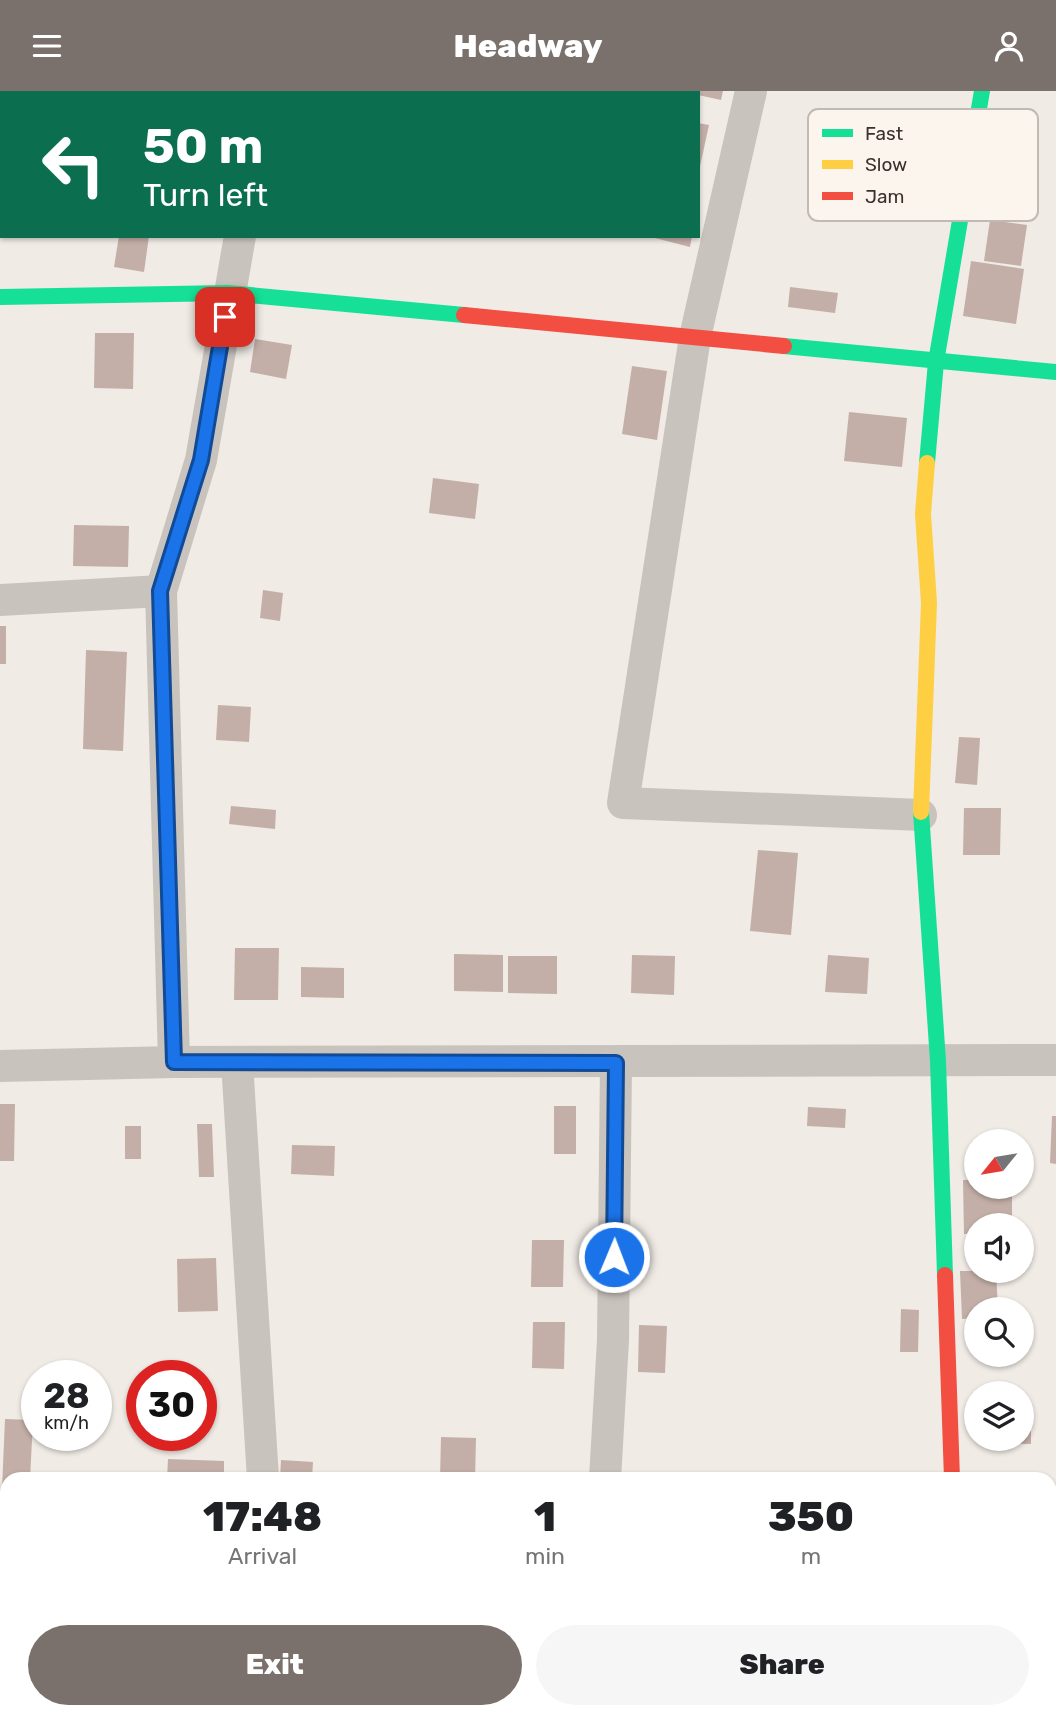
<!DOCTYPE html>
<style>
body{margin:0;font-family:Rubik,sans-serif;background:#f6f6f6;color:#202124;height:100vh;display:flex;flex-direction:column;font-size:26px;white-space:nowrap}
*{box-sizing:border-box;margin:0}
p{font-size:23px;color:#757577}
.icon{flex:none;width:38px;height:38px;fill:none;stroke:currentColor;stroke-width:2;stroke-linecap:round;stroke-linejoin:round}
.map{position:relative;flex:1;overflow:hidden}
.details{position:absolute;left:0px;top:1381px;width:1057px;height:247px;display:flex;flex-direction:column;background:#fff;border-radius:21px 21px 0 0;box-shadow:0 2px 5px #0004}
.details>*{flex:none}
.guide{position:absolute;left:0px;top:0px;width:700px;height:147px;box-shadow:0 2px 5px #0004;background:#0b6e4f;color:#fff;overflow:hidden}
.needle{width:46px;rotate:240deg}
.tools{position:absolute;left:964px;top:1038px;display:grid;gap:14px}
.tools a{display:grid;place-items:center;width:70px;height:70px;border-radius:50%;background:#fff;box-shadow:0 2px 5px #0004;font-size:35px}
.speed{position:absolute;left:21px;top:1269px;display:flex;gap:14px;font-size:35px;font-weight:700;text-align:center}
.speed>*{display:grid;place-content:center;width:91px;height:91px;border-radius:50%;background:#fff;box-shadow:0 2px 5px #0004;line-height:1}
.speed small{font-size:18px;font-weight:400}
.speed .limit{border:10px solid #d22;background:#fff;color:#111}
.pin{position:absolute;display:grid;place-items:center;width:60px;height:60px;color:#fff;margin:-30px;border-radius:14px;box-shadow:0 4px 10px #0006}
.me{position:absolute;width:77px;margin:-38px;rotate:1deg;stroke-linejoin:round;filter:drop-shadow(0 0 5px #0008)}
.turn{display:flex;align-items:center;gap:24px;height:147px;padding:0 28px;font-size:32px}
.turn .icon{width:91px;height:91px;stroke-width:2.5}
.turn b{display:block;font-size:49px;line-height:60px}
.eta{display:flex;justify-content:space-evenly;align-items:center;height:119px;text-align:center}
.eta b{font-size:42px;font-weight:800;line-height:49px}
.action{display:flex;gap:14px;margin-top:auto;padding:14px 28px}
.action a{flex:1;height:80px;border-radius:42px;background:#7a716c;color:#fff;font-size:28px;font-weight:800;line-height:80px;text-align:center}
.action a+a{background:#f6f6f6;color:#202124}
header{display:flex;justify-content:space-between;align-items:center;height:91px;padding:0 28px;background:#7a716c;color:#fff;font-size:32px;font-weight:800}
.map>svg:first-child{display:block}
.building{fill:#c3afa7}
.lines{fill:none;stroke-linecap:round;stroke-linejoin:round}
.street{stroke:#c9c3be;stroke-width:32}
.fast{stroke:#16e098;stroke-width:16}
.slow{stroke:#ffcf43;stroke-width:16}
.jam{stroke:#f24e42;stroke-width:16}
.route-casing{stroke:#114b97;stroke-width:18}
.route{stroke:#1a73e8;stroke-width:12}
.key{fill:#fbf5ee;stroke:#c1bab4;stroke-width:2}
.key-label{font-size:19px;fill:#3b302b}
</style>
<header><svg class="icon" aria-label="menu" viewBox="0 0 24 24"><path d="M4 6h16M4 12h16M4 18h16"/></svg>Headway<svg class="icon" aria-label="person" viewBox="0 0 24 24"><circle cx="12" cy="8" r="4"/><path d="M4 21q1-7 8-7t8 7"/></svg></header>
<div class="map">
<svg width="1056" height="1627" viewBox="0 0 1056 1627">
<rect width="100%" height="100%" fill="#f0ebe5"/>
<!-- building -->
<g class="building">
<path d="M698 0H723L721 9 698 4Z"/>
<path d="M698 32 709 34 699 80H698Z"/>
<path d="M990 129 1027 134 1021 175 984 170Z"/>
<path d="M119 145H149L144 181 114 176Z"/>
<path d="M647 145H692L690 156Z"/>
<path d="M971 170 1024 178 1016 233 963 225Z"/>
<path d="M790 196 838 202 835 222 788 216Z"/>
<path d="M95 242H134L133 298 94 297Z"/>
<path d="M255 248 292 254 286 288 250 281Z"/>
<path d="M632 275 667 280 657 349 622 343Z"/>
<path d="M849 321 907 327 902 376 844 370Z"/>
<path d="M433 387 479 393 475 428 429 422Z"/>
<path d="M74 434 129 435 128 476 73 475Z"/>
<path d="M263 499 283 502 280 530 260 527Z"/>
<rect x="0" y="535" width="6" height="38"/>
<path d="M86 559 127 561 123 660 83 658Z"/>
<path d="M218 614 251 616 249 651 216 649Z"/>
<path d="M959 646 980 647 977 694 955 692Z"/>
<path d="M231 715 276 719 275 738 229 733Z"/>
<path d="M964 717H1001L1000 764H963Z"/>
<path d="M758 759 798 762 791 844 750 840Z"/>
<path d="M235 857H279L278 909H234Z"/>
<path d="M454 863 503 864V901L454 900Z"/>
<path d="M632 864 675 865 674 904 631 902Z"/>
<path d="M828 864 869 867 867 903 825 901Z"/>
<path d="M508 865H557V903L508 902Z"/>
<path d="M301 876 344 877V907L301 906Z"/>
<path d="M0 1013H15L14 1070H0Z"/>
<rect x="554" y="1015" width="22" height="48"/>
<path d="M808 1016 846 1018 845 1037 807 1035Z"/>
<path d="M1052 1025H1056V1073L1050 1072Z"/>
<path d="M197 1033H212L214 1086H199Z"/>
<rect x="125" y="1035" width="16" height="33"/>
<path d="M292 1054 335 1055 334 1085 291 1083Z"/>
<path d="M963 1089H976V1096H1012V1134H976V1143H964Z"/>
<path d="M532 1149H564L563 1196H531Z"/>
<path d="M216 1167 218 1220 178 1221 177 1168Z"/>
<path d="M960 1180H996L998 1218H976V1227L962 1228Z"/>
<path d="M901 1218 919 1219 918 1261H900Z"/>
<path d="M533 1231H565L564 1278 532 1277Z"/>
<path d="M639 1234 667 1235 665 1282 638 1281Z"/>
<path d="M5 1328 33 1329 30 1388H7V1398H2Z"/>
<path d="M1022 1333H1031V1353L989 1352V1348H1022Z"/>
<path d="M441 1346 476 1347 475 1388H440Z"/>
<path d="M168 1368 224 1370V1388H167Z"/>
<path d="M281 1369 313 1371 312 1388H280Z"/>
<rect x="0" y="1478" width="7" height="40"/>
</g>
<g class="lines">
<!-- street -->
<g class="street">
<path d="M751 0 695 246 623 712 921 724"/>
<path d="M270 2V0"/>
<path d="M0 509 161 500"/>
<path d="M174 971 1056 969"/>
<path d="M237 971 263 1388"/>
<path d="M0 975 174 971 161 500 201 369 240 145"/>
<path d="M605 1388 613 1249 616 972"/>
<path d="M0 1438H7"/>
<path d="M1050 1528H1056"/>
<path d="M80 1620V1627"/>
<path d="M427 1627V1620"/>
<path d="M875 1627V1620"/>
</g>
<!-- fast -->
<g class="fast">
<path d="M0 206 228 202 464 224"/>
<path d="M784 255 1056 281"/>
<path d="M927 372 936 271 982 0"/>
<path d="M921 721 938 970 945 1184"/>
</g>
<!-- slow -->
<path class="slow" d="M921 721 929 512 923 423 927 372"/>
<!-- jam -->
<g class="jam">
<path d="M464 224 784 255"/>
<path d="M945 1184 952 1388"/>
</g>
</g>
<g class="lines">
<!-- route casing -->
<g class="route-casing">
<path id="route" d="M225 226 201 369 160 500 174 971 616 972 614 1166"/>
</g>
<!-- route -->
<use href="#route" class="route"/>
</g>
<!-- legend -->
<rect x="808" y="18" width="230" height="112" rx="10" class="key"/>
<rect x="822" y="38" width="31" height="8" fill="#16e098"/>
<rect x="822" y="69" width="31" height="9" fill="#ffcf43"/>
<rect x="822" y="101" width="31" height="8" fill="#f24e42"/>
<g class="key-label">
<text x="865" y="49">Fast</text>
<text x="865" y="80">Slow</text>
<text x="865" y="112">Jam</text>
</g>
</svg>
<div class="tools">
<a><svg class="needle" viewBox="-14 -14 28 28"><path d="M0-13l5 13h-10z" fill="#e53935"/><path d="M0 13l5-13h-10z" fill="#757577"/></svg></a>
<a><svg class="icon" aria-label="sound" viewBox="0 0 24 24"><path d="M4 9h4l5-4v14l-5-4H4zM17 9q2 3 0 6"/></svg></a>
<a><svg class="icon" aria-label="search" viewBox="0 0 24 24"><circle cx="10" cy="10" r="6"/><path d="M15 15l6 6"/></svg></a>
<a><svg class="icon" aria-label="layers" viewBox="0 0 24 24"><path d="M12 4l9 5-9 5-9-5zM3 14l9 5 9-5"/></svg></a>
</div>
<div class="speed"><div>28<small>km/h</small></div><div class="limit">30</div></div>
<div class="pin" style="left:225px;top:226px;background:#d93025"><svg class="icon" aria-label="arrive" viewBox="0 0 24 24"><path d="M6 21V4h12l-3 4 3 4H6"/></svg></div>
<svg class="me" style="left:614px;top:1166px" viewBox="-20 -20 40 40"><circle r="17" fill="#1a73e8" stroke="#fff" stroke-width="3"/><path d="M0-11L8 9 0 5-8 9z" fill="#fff"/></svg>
<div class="guide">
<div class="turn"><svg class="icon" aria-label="left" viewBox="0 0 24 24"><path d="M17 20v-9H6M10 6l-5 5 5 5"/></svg><div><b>50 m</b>Turn left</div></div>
</div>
<section class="details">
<div class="eta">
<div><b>17:48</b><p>Arrival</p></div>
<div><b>1</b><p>min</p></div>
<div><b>350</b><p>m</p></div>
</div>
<div class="action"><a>Exit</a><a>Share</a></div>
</section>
</div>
